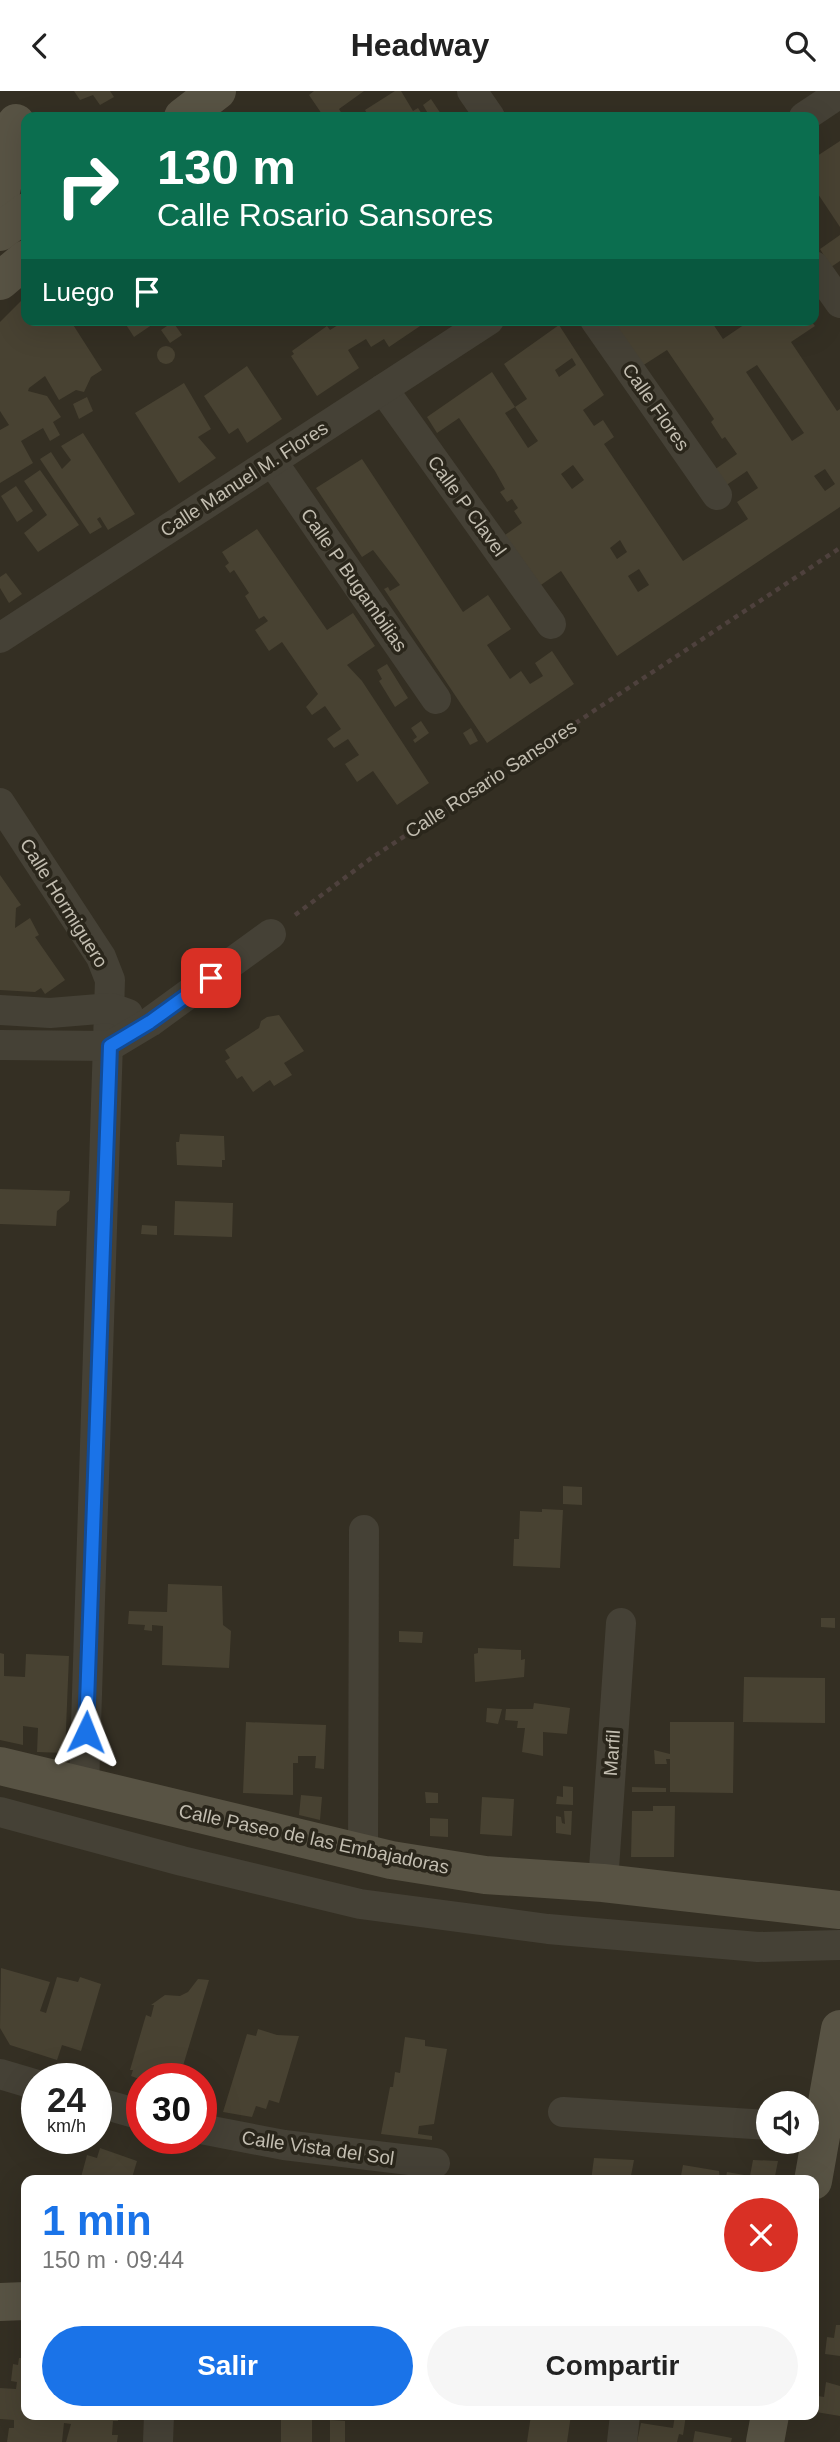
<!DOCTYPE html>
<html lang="es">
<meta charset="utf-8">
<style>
body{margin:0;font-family:Helvetica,sans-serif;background:#f6f6f6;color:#222;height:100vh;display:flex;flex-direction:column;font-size:26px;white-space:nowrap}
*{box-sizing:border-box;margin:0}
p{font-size:23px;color:#767676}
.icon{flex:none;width:38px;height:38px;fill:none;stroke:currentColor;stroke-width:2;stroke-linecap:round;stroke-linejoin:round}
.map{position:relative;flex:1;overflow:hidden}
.details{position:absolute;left:21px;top:2084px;width:798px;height:245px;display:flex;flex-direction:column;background:#fff;border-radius:14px;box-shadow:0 7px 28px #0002}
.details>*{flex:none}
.top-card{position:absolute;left:21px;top:21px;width:798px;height:214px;border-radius:14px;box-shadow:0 7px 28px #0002;background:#0b6e4f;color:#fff;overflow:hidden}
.fabs{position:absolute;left:756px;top:2000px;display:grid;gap:14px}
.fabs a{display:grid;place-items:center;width:63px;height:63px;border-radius:50%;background:#fff;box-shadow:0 7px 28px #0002;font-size:35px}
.speed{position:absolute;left:21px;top:1972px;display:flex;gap:14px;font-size:35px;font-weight:700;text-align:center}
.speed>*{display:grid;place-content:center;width:91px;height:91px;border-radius:50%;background:#fff;box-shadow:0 7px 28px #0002;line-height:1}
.speed small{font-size:18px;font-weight:400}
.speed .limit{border:10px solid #d22;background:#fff;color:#111}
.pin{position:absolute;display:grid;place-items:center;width:60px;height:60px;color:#fff;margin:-30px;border-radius:14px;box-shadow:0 4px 10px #0006}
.me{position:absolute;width:77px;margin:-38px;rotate:2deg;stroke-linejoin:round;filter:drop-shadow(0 0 5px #0008)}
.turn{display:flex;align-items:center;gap:24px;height:147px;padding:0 21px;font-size:32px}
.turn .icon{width:91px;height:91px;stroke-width:2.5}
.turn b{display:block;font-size:49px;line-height:60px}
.then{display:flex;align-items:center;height:66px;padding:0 21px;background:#0003;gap:14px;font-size:26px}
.round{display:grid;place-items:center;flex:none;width:74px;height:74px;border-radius:37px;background:#f6f6f6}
.summary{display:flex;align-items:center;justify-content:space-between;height:119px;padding:0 21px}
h1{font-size:42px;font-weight:700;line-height:52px;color:#1a73e8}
.button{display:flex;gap:14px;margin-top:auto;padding:14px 21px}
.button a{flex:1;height:80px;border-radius:42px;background:#1a73e8;color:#fff;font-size:28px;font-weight:700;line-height:80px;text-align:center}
.button a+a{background:#f6f6f6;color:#222}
header{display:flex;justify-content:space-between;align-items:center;height:91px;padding:0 21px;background:#fff;font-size:32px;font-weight:700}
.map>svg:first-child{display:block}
.building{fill:#484232;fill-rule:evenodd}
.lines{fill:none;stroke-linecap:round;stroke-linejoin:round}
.path{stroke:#4e413d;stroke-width:4.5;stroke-dasharray:5 5;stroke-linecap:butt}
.street{stroke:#454136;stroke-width:30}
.secondary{stroke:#585344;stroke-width:38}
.route-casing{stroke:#114b97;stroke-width:18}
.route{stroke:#1a73e8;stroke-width:12}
.labels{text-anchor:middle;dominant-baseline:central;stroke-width:7;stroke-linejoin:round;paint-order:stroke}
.street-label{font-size:19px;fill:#c2bdb0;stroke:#2a261b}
</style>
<header><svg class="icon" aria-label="back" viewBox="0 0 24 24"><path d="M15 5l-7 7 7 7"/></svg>Headway<svg class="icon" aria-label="search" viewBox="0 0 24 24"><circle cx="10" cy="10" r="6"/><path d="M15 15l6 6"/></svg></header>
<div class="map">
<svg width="840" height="2351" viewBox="0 0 840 2351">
<rect width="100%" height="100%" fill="#342f23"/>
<!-- building -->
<g class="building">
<path d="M74 0H110L114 6 100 14 93 4 80 9Z"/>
<path d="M314 0H364L339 18 344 26H324L309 4Z"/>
<path d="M395 0H401L413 20 418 17 424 26H369L365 19Z"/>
<path d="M431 8 443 26H430L423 14Z"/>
<path d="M840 50V136L814 97V67Z"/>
<path d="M840 144V170L831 176 820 158Z"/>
<path d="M26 205V229H47L50 233 70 229 102 279 91 286 84 301 76 299 59 309 45 285 29 297 28 300 47 305 61 326 53 331 60 344 50 350 43 337 21 350 33 372 0 392V339L9 334 0 320V231Z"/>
<path d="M123 229H159L134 246Z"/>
<path d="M338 229H429L389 256 384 248 371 256 366 248 348 259 359 277 317 305 291 265 294 263 292 260 327 235 330 239 338 234Z"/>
<path d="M624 229H718L713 233 723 248 751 229H810L815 235 791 251 837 320 840 318V416L617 565 561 480 538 496 505 444 522 432 514 420 518 417 512 408 507 411 500 401 505 398 495 380 459 327 437 342 427 326 492 281 515 316 505 322 528 357 538 350 515 316 527 308 504 273 559 234 604 304 583 319 594 335 603 329 614 346 604 353 683 470 748 428 737 411 758 397 747 380 725 395 714 379 737 363 725 346 722 348 711 331 714 328 667 259 642 275 615 235ZM572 267 576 274 559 286 555 279ZM757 274 804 342 792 350 746 281ZM573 374 584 389 572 398 561 383ZM825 378 835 393 825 400 814 385ZM620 449 627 461 617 468 610 457ZM639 478 649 494 638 501 628 485Z"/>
<path d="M173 231 182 244 170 252 161 239Z"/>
<circle cx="166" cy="264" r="9"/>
<path d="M247 275 282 328 247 352 238 337 229 343 204 305Z"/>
<path d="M184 292 211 338 198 346 216 367 179 392 135 322Z"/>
<path d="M87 306 93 320 79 328 73 313Z"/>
<path d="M83 342 135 423 108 439 100 426 97 428 102 436 90 443 40 368 51 361 62 378 71 369 61 355Z"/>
<path d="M362 368 463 521 488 504 511 538 487 554 510 588 521 580 530 593 543 585 535 572 552 560 574 593 487 652 384 498 388 496 390 500 400 494 373 459 362 466 316 397Z"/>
<path d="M40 379 79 434 38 461 24 442 47 424 24 390Z"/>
<path d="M16 395 33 420 17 431 1 405Z"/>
<path d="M257 438 327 539 353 522 375 555 347 574 362 590 429 692 397 714 373 680 357 691 345 673 359 664 348 648 334 657 327 648 341 638 325 615 312 624 306 616 318 603 282 551 269 560 255 539 268 530 264 525 259 528 245 505 249 502 234 479 230 482 225 475 229 472 222 461Z"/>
<path d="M6 482 22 503 9 512 0 497V486Z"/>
<path d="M387 573 408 607 395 616 379 590 382 588 377 579Z"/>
<path d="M421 630 429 642 415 652 413 649 417 646 411 637Z"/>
<path d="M471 637 478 650 470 654 463 642Z"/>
<path d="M0 784 21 814 16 817 15 837 30 827 39 844 35 846 65 889 45 903 41 897 35 901 0 899Z"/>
<path d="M279 924 304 960 284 972 292 984 274 995 270 989 253 1001 242 985 237 988 225 970 230 967 225 959 259 937 261 930 267 926Z"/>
<path d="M180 1043 224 1045 225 1069H222V1076L177 1074 176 1051H179Z"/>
<path d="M0 1098 70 1100 69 1110 57 1120 56 1135 0 1133Z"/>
<path d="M175 1110 233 1112 232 1146 174 1144Z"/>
<path d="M142 1134 157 1135V1144L141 1143Z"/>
<path d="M563 1395 582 1396V1414L563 1413Z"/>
<path d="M542 1418 563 1419 560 1477 513 1475 514 1448H519L520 1420 542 1421Z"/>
<path d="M168 1493 222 1495 223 1534 231 1540 229 1577 162 1574 163 1535 152 1534V1540L144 1539 145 1534 128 1533 129 1520 167 1521Z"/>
<path d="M821 1527H835V1537L821 1536Z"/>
<path d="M399 1540 423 1541 422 1552 399 1551Z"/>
<path d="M478 1557 521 1559V1569L525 1568 524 1586 475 1591 474 1563 478 1562Z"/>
<path d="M0 1562 4 1563V1585L25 1586 26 1563 69 1565 65 1662 37 1661 38 1637 23 1635V1654L0 1649Z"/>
<path d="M744 1586 825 1587V1632L743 1631Z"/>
<path d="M534 1612 570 1617 567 1643 543 1641V1665L522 1661 525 1637H517L518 1630 505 1629 506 1618H533Z"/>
<path d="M487 1617 502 1618 498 1633 486 1631Z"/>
<path d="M246 1631 326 1634 324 1678 315 1677 316 1665H298V1672H293V1704L243 1702Z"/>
<path d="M670 1631H734L733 1702 670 1701V1668H666L667 1673H655L654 1659 670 1663Z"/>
<path d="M563 1695 573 1696V1714L556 1713 557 1705 563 1706Z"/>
<path d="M632 1696 666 1697V1701H632Z"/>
<path d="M425 1701 438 1702V1712H426Z"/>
<path d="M301 1704 322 1706 320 1729 299 1724Z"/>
<path d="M482 1706 514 1708 512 1745 480 1743Z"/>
<path d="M653 1715H675L674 1766H631L632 1720H653Z"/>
<path d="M564 1720H572L571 1744 556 1742V1725L561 1726 562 1732 565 1733Z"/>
<path d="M430 1727 448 1728V1746L430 1745Z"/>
<path d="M1 1877 50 1891 40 1920 46 1922 57 1886 78 1891 80 1886 101 1893 81 1960 62 1954 57 1969 10 1954 0 1937Z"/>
<path d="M198 1888 209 1889 179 1988 142 1989 131 1985 133 1979H130L146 1924 151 1926 154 1914H151L165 1904 180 1905 188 1901Z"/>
<path d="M258 1938 277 1944 299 1945 279 2012 269 2009 266 2018 256 2015 252 2026 223 2021 247 1943 256 1945Z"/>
<path d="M405 1946 425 1949V1955L447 1958 434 2033 419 2035 418 2043 432 2045V2049L381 2043 390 1996H393L395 1981 400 1982Z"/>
<path d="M100 2057 137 2070 131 2090H80L87 2064 97 2067Z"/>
<path d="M594 2067 634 2069 630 2090H591Z"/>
<path d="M753 2069 778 2070 774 2090H725L727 2081 750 2085Z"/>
<path d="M683 2074 719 2080 720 2090H680Z"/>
<path d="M836 2234H840V2265L825 2263 827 2246 834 2247Z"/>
<path d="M19 2267H26V2324H118V2330H113L112 2344H118L117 2351H66L71 2333 64 2332 62 2351H7L9 2337H14V2329L0 2328V2297L16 2298 17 2291 11 2290 13 2273 18 2274Z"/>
<path d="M826 2291 840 2295V2325L816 2321 818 2305 824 2306Z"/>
<path d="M531 2324H571L567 2351H527Z"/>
<path d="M675 2324H686L683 2344 679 2343 677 2351H637L641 2332 673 2337Z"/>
<rect x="281" y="2328" width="31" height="23"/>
<path d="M330 2329 345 2330V2351H330Z"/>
<path d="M695 2340 732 2347 731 2351H693Z"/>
</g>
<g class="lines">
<!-- path -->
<path class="path" d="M295 824 370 768 840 457"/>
<!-- street -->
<g class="street">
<path d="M472 0 490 26"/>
<path d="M804 26 840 2"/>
<path d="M814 175 840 212"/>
<path d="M595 229 717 404"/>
<path d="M383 298 551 533"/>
<path d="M272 370 436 608"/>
<path d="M0 547 489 229"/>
<path d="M0 712 101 866 110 889 84 1696"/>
<path d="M0 919 50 922 111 917 128 923"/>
<path d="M0 954 110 955 150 931 271 843"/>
<path d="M0 1721 182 1770 360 1813 548 1838 758 1856 840 1854"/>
<path d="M363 1763 364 1439"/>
<path d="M603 1792 621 1532"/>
<path d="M0 1983 37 1994"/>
<path d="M96 2011 142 2024"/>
<path d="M563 2021 768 2034"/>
<path d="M201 2038 284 2054 435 2072"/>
<path d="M158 2351 159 2324"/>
<path d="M622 2351 625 2324"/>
</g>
<!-- secondary -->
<g class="secondary">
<path d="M183 26 217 0"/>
<path d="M0 105 16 32"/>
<path d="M0 141 26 121"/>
<path d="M0 190 26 168"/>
<path d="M0 1675 391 1769 485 1784 603 1792 840 1819"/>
<path d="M813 2090 840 1938"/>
<path d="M0 2211 26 2210"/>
<path d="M765 2351 770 2324"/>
</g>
</g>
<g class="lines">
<!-- route casing -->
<g class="route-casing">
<path id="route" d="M86 1641 110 955 150 931 211 887"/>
</g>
<!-- route -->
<use href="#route" class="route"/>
</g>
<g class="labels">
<!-- street labels -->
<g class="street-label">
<text transform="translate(656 316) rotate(55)">Calle Flores</text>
<text transform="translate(244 388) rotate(-33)">Calle Manuel M. Flores</text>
<text transform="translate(467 415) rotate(54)">Calle P Clavel</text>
<text transform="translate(354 489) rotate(55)">Calle P Bugambilias</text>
<text transform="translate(491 688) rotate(-33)">Calle Rosario Sansores</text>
<text transform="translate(64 812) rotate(58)">Calle Hormiguero</text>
<text transform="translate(612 1662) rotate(-86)">Marfil</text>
<text transform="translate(314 1748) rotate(12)">Calle Paseo de las Embajadoras</text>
<text transform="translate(318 2057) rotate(8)">Calle Vista del Sol</text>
</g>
</g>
</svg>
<div class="fabs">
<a><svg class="icon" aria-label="sound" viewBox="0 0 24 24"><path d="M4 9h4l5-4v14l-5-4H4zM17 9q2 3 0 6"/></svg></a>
</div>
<div class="speed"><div>24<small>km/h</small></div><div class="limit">30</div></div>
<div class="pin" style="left:211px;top:887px;background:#d93025"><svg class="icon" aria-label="arrive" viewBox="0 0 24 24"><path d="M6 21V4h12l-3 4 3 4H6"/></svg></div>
<svg class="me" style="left:86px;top:1641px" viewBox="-20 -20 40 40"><path d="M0-17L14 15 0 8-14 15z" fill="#1a73e8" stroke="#fff" stroke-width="4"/></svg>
<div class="top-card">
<div class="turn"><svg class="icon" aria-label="right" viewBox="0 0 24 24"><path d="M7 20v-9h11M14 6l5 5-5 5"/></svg><div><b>130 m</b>Calle Rosario Sansores</div></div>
<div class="then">Luego<svg class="icon" aria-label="arrive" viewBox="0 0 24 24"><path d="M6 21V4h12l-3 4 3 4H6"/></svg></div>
</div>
<section class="details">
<div class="summary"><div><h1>1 min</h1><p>150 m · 09:44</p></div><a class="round" style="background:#d93025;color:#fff"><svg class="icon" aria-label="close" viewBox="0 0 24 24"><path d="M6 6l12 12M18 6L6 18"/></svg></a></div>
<div class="button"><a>Salir</a><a>Compartir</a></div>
</section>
</div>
